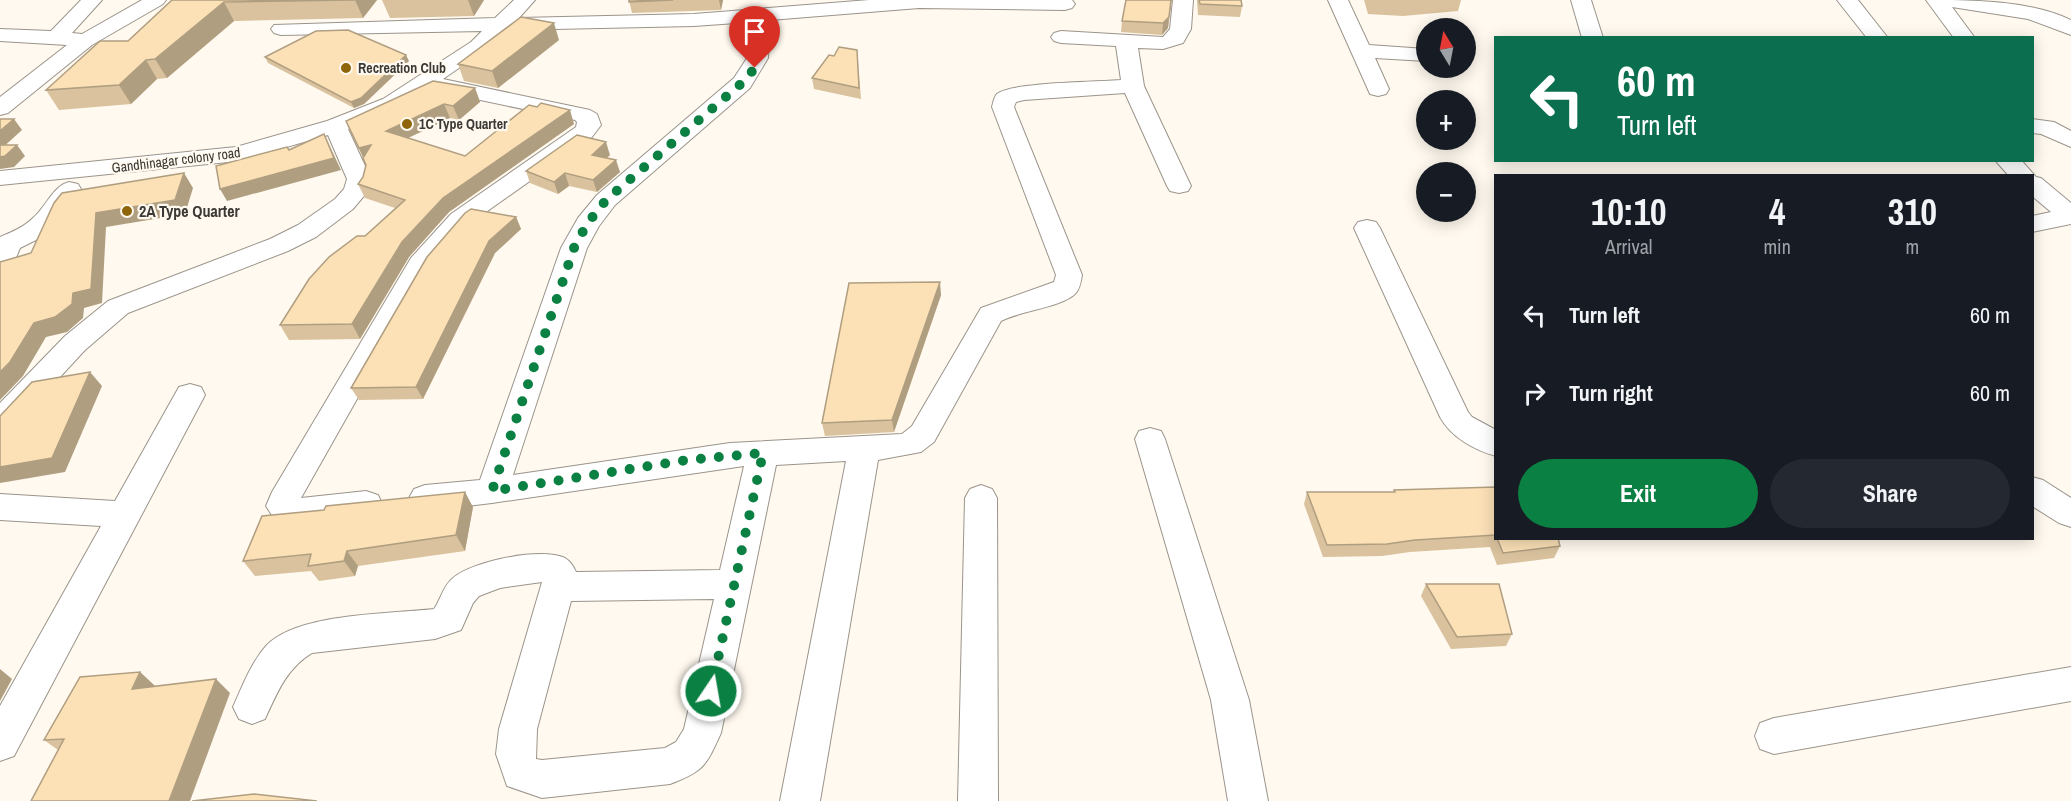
<!DOCTYPE html>
<meta charset="utf-8">
<style>
body{margin:0;font-family:"Archivo Narrow",sans-serif;background:#242831;color:#f1f3f6;height:100vh;display:flex;flex-direction:column;font-size:22px;white-space:nowrap}
*{box-sizing:border-box;margin:0}
p{font-size:20px;color:#9ea1a6}
.icon{flex:none;width:33px;height:33px;fill:none;stroke:currentColor;stroke-width:2;stroke-linecap:round;stroke-linejoin:round}
.map{position:relative;flex:1;overflow:hidden}
.sheet{position:absolute;left:1494px;top:174px;width:540px;height:366px;display:flex;flex-direction:column;background:#171b24;border-radius:0px;box-shadow:0 3px 15px #0003}
.sheet>*{flex:none}
.hud{position:absolute;left:1494px;top:36px;width:540px;height:126px;border-radius:0px;box-shadow:0 3px 15px #0003;background:#0b6e4f;color:#fff;overflow:hidden}
.needle{width:39px;rotate:350deg}
.fabs{position:absolute;left:1416px;top:18px;display:grid;gap:12px}
.fabs a{display:grid;place-items:center;width:60px;height:60px;border-radius:50%;background:#171b24;box-shadow:0 3px 15px #0003;font-size:30px}
.pin{position:absolute;display:grid;place-items:center;width:51px;height:51px;color:#fff;margin:-62px -26px;border-radius:50% 50% 50% 0;rotate:-45deg;box-shadow:0 0 6px #0007}
.pin .icon{rotate:45deg}
.me{position:absolute;width:66px;margin:-33px;rotate:12deg;stroke-linejoin:round;filter:drop-shadow(0 0 4px #0008)}
.turn{display:flex;align-items:center;gap:21px;height:126px;padding:0 24px;font-size:27px}
.turn .icon{width:78px;height:78px;stroke-width:2.5}
.turn b{display:block;font-size:42px;line-height:51px}
.eta{display:flex;justify-content:space-evenly;align-items:center;height:102px;text-align:center}
.eta b{font-size:36px;font-weight:700;line-height:42px}
.primary-button{display:flex;gap:12px;margin-top:auto;padding:12px 24px}
.primary-button a{flex:1;height:69px;border-radius:36px;background:#0b8043;color:#fff;font-size:24px;font-weight:700;line-height:69px;text-align:center}
.primary-button a+a{background:#242831;color:#f1f3f6}
ul{padding:0;list-style:none}
li{display:flex;align-items:center;gap:18px;height:78px;padding:0 24px}
li div{flex:1}
li b{display:block;font-size:22px}
li em{font-style:normal}
.map>svg:first-child{display:block}
.lines{fill:none;stroke-linecap:round;stroke-linejoin:round}
.minor-casing{stroke:#9a948b;stroke-width:2}
.minor{fill:#fff;fill-rule:evenodd}
.wall{fill:#d9c29d}
.shaded-wall{fill:#b09e80}
.building{fill:#fce1b7;stroke:#b09e80;stroke-width:1.5}
.route{stroke:#0b8043;stroke-width:10;stroke-dasharray:0 18}
.poi-dot{fill:#8e650a;stroke:#fff9ef;stroke-width:2}
.labels{text-anchor:middle;dominant-baseline:central;stroke-width:4.5;stroke-linejoin:round;paint-order:stroke}
.far-poi-label{font-size:14px;font-weight:bold;fill:#3b3935;stroke:#fff9ef;text-anchor:start}
.far-street-label{font-size:14px;fill:#3b3935;stroke:#fff9ef}
.poi-label{font-size:16px;font-weight:bold;fill:#3b3935;stroke:#fff9ef;text-anchor:start}
</style>
<div class="map">
<svg width="2071" height="801" viewBox="0 0 2071 801">
<rect width="100%" height="100%" fill="#fff9ef"/>
<g class="lines">
<!-- minor casing -->
<g class="minor-casing">
<g id="minor">
<path d="M81 0H102L72 33 82 34 142 0H166L163 4 92 45 8 113 0 115V97L67 45 0 41V29L51 31Z"/>
<path d="M514 0H535L519 18 694 14 869 0H1072L1075 4 1072 8 1065 10 919 8 770 20 768 58 750 88 615 205 599 226 587 248 513 475 730 443 902 434 912 426 981 308 1054 282 1056 275 992 107C993 103 994 97 997 94 1011 82 1099 82 1121 80L1116 46 1061 43 1054 41 1051 37 1054 33 1061 31 1163 37 1170 29 1173 0H1193L1191 29 1183 43 1163 49 1138 48 1144 86 1191 186 1188 191 1179 193 1170 191 1167 186 1125 93 1024 100 1016 102 1014 107 1082 275C1081 281 1080 288 1076 293 1061 308 1022 310 1001 321L934 442 921 452 878 460 820 801H780L846 461 776 465 721 733C706 766 704 771 670 784L542 798 507 786 496 754 499 729 542 582 500 588 479 596 473 603 461 630 435 639 312 653C286 669 277 693 265 719L252 724 239 719 233 707C242 687 251 663 266 646 297 613 389 614 434 609 441 599 443 586 453 578 473 561 541 547 565 558 570 561 574 567 576 572L720 570 744 466 492 503 425 511 414 507 409 498 414 489 425 485 480 480 561 248 578 218 597 195 734 78 747 58 750 22 694 26 506 30 485 50 443 79 590 110 597 114 601 125 592 137 469 224 431 268 301 498 366 491 378 495 382 504 378 513 366 517 287 524 275 520 266 506 272 492 411 258 451 214 576 127 577 122 575 120 428 89 399 109 348 129 371 179 368 191 353 209 316 237 288 251 128 313 85 350 11 430 0 433V403L65 336 108 301 270 239 298 225 335 199 344 189 347 179 328 135 238 161 0 185V171L236 147 327 121 383 99 471 42 482 31 281 35 274 33 271 29 274 25 495 18ZM714 599 684 729 676 742 665 748 542 760 536 759 537 729 571 601Z"/>
<path d="M1328 0H1348L1369 45 1426 49V61L1375 58 1389 89 1386 94 1378 96 1370 94Z"/>
<path d="M1571 0H1591L1603 38H1582Z"/>
<path d="M1837 0H1858L1888 38H1867Z"/>
<path d="M1926 0C1973 0 2028 0 2071 20V35L2028 19 1952 7 1975 38H1954Z"/>
<path d="M2032 119 2054 122 2071 131V147L2041 134 2032 133Z"/>
<path d="M1995 160H2021L2036 177 2041 178 2071 203V224L2032 232V216L2051 212 2032 196V176H2009Z"/>
<path d="M69 182 78 184 81 189 53 228 40 238 20 248 9 275 0 278V237C12 232 24 227 33 218 46 207 53 186 69 182Z"/>
<path d="M1367 220 1376 222 1380 228 1468 412 1472 417 1496 430V456C1474 450 1451 437 1440 417L1354 228 1358 222Z"/>
<path d="M190 384 201 387 205 395 14 756 0 761V706L101 526 0 520V494L115 501 179 387Z"/>
<path d="M1150 428 1161 431 1165 439 1249 700 1268 801H1228L1211 700 1135 439 1139 431Z"/>
<path d="M2032 477 2043 480 2071 498V527L2059 523 2032 506Z"/>
<path d="M981 485 992 489 997 498 998 801H958L965 498 970 489Z"/>
<path d="M2071 667V701L1774 754 1760 749 1755 736 1760 723 1774 718Z"/>
</g>
</g>
<!-- minor -->
<use href="#minor" class="minor"/>
</g>
<!-- wall -->
<g class="wall">
<path d="M172 0H377L363 18 234 21 167 78 157 79 131 104 59 110 46 90 128 41Z"/>
<path d="M382 0H484L474 16 390 18Z"/>
<path d="M629 0H723L721 10 632 13Z"/>
<path d="M1172 0 1168 28 1162 35 1121 32 1122 21Z"/>
<path d="M1197 0H1241L1242 6 1240 17 1198 15Z"/>
<path d="M1364 0H1461L1458 11 1403 16 1368 14Z"/>
<path d="M559 40 498 88 464 81 458 64Z"/>
<path d="M857 50 861 99 814 89 812 78 834 56Z"/>
<path d="M265 57 409 61 364 104 354 108 268 63Z"/>
<path d="M475 88 480 102 459 120 450 118 408 138 465 156 574 124 449 212 409 257 360 339 289 340 280 325 365 236 395 208 365 198 358 184 363 177 366 165 346 121Z"/>
<path d="M610 155 607 158 620 172 597 192 569 186 558 194 530 183 526 171Z"/>
<path d="M516 217 521 229 495 253 423 399 359 400 351 388Z"/>
<path d="M941 295 894 432 825 436 822 423Z"/>
<path d="M1496 487V538H1558L1560 546 1554 558 1497 565 1490 547 1410 552 1382 556 1323 557 1304 504 1307 492H1393L1394 490Z"/>
<path d="M473 507 465 551 358 566 355 576 319 581 311 571 255 576 243 561Z"/>
<path d="M1426 584 1512 634 1506 646 1451 649 1421 596Z"/>
<path d="M140 672 155 686 230 693 58 750 44 740Z"/>
</g>
<!-- shaded-wall -->
<g class="shaded-wall">
<path d="M355 0H377L363 18Z"/>
<path d="M468 0H484L474 16Z"/>
<path d="M719 0H723L721 10Z"/>
<path d="M1171 0 1168 28 1162 35 1163 23Z"/>
<path d="M224 2 234 21 167 78 155 59Z"/>
<path d="M554 23 559 40 498 88 492 71Z"/>
<path d="M406 55 409 61 364 104 354 108 351 102Z"/>
<path d="M146 60 157 79 131 104 119 85Z"/>
<path d="M475 88 480 102 459 120 453 106Z"/>
<path d="M444 104 450 118 393 145 386 131Z"/>
<path d="M570 110 574 124 449 212 409 257 360 339 352 324 402 242 443 198Z"/>
<path d="M14 119 22 130 0 150V131Z"/>
<path d="M324 134 341 170 227 201 220 189Z"/>
<path d="M606 142 610 155 596 167 592 155Z"/>
<path d="M17 145 25 156 14 167 0 169V157Z"/>
<path d="M371 145 366 163 359 148Z"/>
<path d="M616 160 620 172 597 192 593 180Z"/>
<path d="M184 173 193 188 185 214 106 227 102 303 84 308 83 318 67 332 46 337 23 376 0 400V372L34 323 73 293 96 213Z"/>
<path d="M565 173 569 186 558 194 554 182Z"/>
<path d="M516 217 521 229 495 253 423 399 416 387 489 241Z"/>
<path d="M940 282 941 295 894 432 892 420Z"/>
<path d="M90 372 102 386 65 472 0 483V467Z"/>
<path d="M465 492 473 507 465 551 456 535Z"/>
<path d="M347 551 358 566 355 576 344 561Z"/>
<path d="M0 669 12 679 0 701Z"/>
<path d="M140 672 156 687 132 689Z"/>
<path d="M216 679 230 693 190 801H169Z"/>
</g>
<!-- building -->
<g class="building">
<path d="M172 0H355L224 2 155 59 146 60 119 85 46 90 100 41H128Z"/>
<path d="M629 0H673L629 2Z"/>
<path d="M1126 0H1171L1169 17 1163 23 1122 21Z"/>
<path d="M1199 0H1241L1242 6 1200 4Z"/>
<path d="M521 17 554 23 492 71 458 64Z"/>
<path d="M348 30 406 55 361 98 351 102 265 57 316 31Z"/>
<path d="M839 47 857 50 859 88 812 78 829 55 834 56Z"/>
<path d="M433 81 475 88 453 106 444 104 386 131 465 156 529 105 537 107 541 103 570 110 443 198 402 242 352 324 280 325 309 279 329 257 357 236H365L405 200 358 184 363 177 366 165 363 158 371 145 359 148 346 121Z"/>
<path d="M0 119H14L0 131Z"/>
<path d="M324 134 334 158 220 189 216 166 287 147 289 150Z"/>
<path d="M577 135 606 142 592 155 616 160 593 180 565 173 554 182 526 171Z"/>
<path d="M0 145H17L5 156 0 157Z"/>
<path d="M184 173 175 200 96 213 91 289 73 293 72 304 55 317 34 323 10 362 0 372V262L31 253 54 203 62 193Z"/>
<path d="M471 209 516 217 489 241 416 387 351 388 427 257 465 213Z"/>
<path d="M940 282 892 420 822 423 849 283Z"/>
<path d="M90 372 52 458 0 467V416L32 382Z"/>
<path d="M1496 487V535L1415 540 1387 544 1327 545 1307 492H1395L1394 490Z"/>
<path d="M465 492 456 535 347 551 344 561 308 566 311 554 243 561 262 516 324 510 326 506Z"/>
<path d="M1497 538H1558L1560 546 1503 553Z"/>
<path d="M1426 584H1499L1512 634 1457 637Z"/>
<path d="M140 672 132 689 216 679 169 801H31L64 739 44 740 80 677Z"/>
<path d="M254 794 317 801H192Z"/>
</g>
<g class="lines">
<!-- route -->
<path class="route" d="M711 691 763 453 687 460 492 491 574 248 587 224 606 200 742 83 755 68"/>
</g>
<!-- markers -->
<g class="poi-dot">
<circle cx="346" cy="68" r="6"/>
<circle cx="407" cy="124" r="6"/>
<circle cx="127" cy="211" r="6"/>
</g>
<g class="labels">
<!-- far-poi labels -->
<g class="far-poi-label">
<text x="358" y="68">Recreation Club</text>
<text x="419" y="124">1C Type Quarter</text>
</g>
<!-- far-street labels -->
<g class="far-street-label">
<text transform="translate(176 160) rotate(-7)">Gandhinagar colony road</text>
</g>
<!-- poi labels -->
<g class="poi-label">
<text x="139" y="211">2A Type Quarter</text>
</g>
</g>
</svg>
<div class="fabs">
<a><svg class="needle" viewBox="-14 -14 28 28"><path d="M0-13l5 13h-10z" fill="#e53935"/><path d="M0 13l5-13h-10z" fill="#9ea1a6"/></svg></a>
<a>+</a>
<a>−</a>
</div>
<div class="pin" style="left:755px;top:68px;background:#d93025"><svg class="icon" aria-label="arrive" viewBox="0 0 24 24"><path d="M6 21V4h12l-3 4 3 4H6"/></svg></div>
<svg class="me" style="left:711px;top:691px" viewBox="-20 -20 40 40"><circle r="17" fill="#0b8043" stroke="#fff" stroke-width="3"/><path d="M0-11L8 9 0 5-8 9z" fill="#fff"/></svg>
<div class="hud">
<div class="turn"><svg class="icon" aria-label="left" viewBox="0 0 24 24"><path d="M17 20v-9H6M10 6l-5 5 5 5"/></svg><div><b>60 m</b>Turn left</div></div>
</div>
<section class="sheet">
<div class="eta">
<div><b>10:10</b><p>Arrival</p></div>
<div><b>4</b><p>min</p></div>
<div><b>310</b><p>m</p></div>
</div>
<ul>
<li><svg class="icon" aria-label="left" viewBox="0 0 24 24"><path d="M17 20v-9H6M10 6l-5 5 5 5"/></svg><div><b>Turn left</b></div><em>60 m</em></li>
<li><svg class="icon" aria-label="right" viewBox="0 0 24 24"><path d="M7 20v-9h11M14 6l5 5-5 5"/></svg><div><b>Turn right</b></div><em>60 m</em></li>
</ul>
<div class="primary-button"><a>Exit</a><a>Share</a></div>
</section>
</div>
